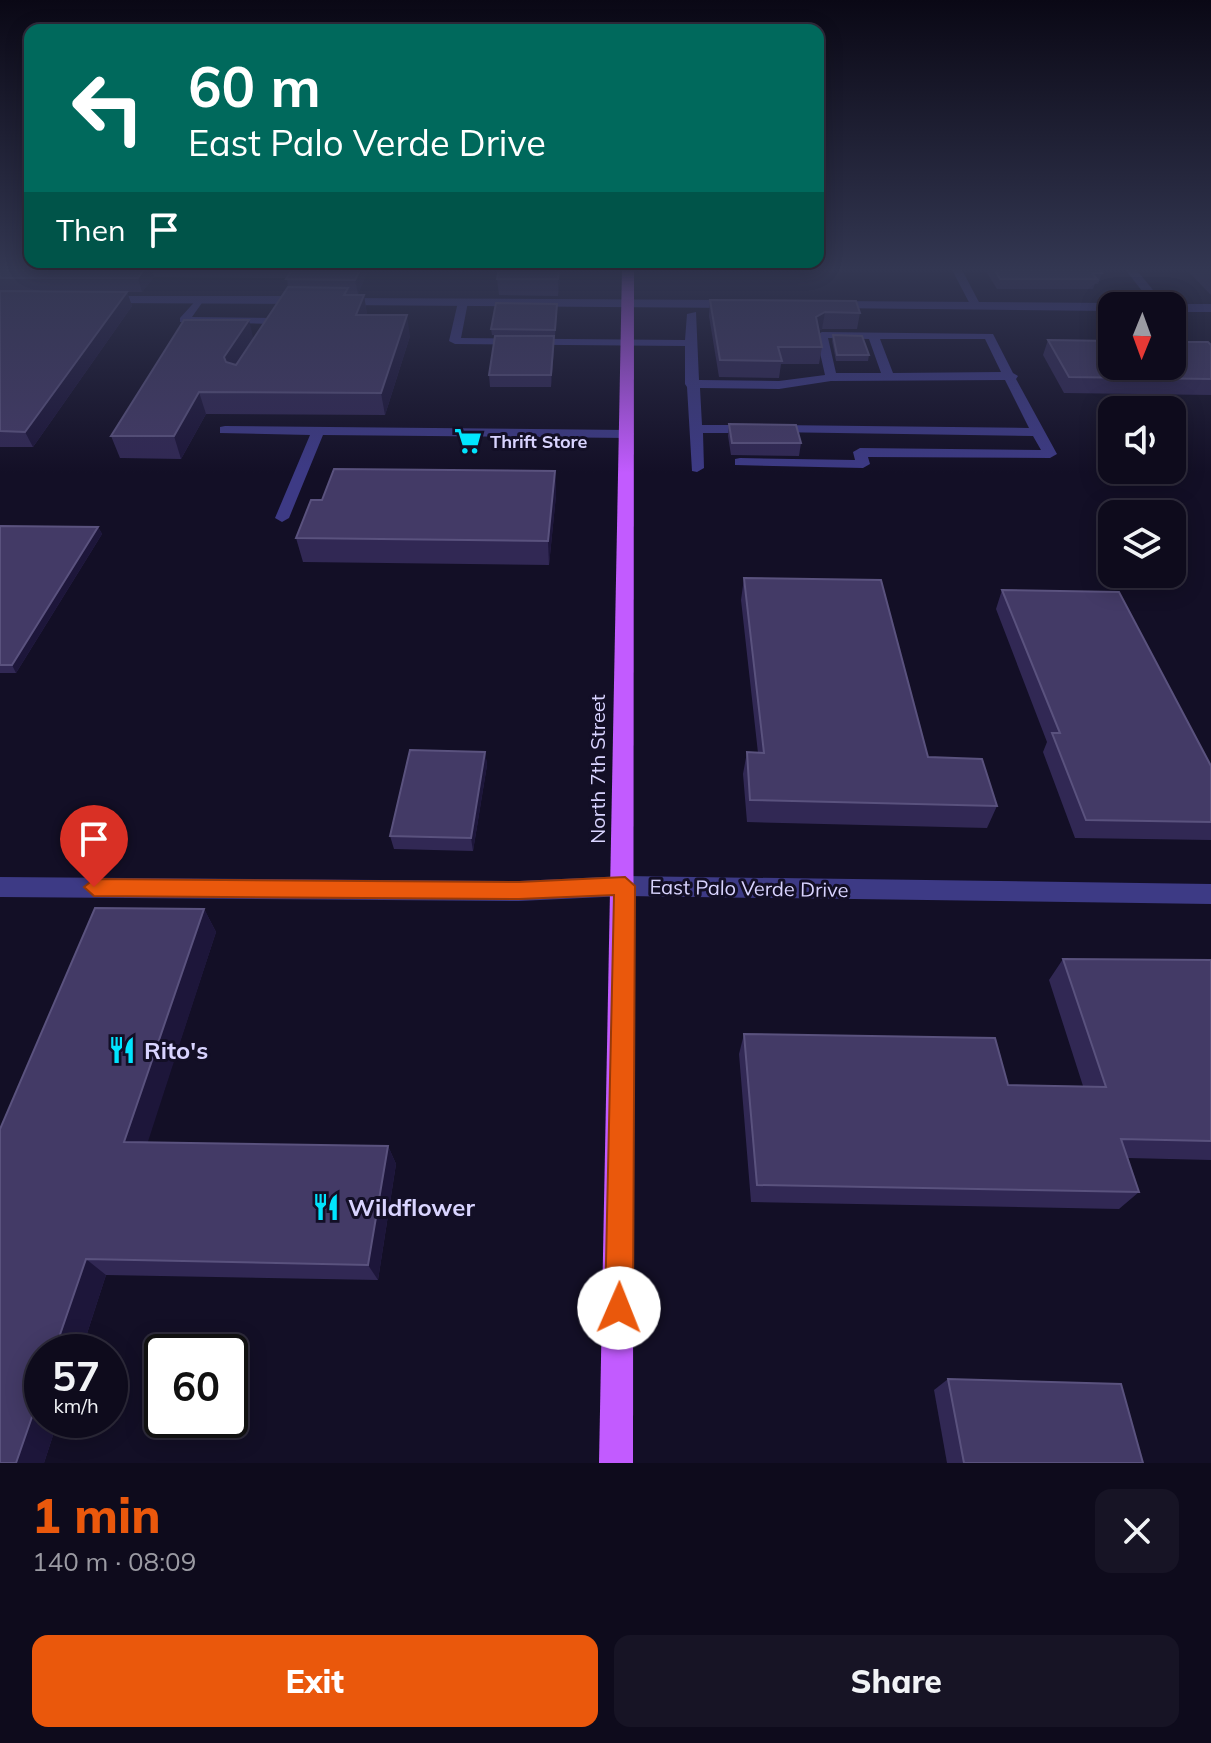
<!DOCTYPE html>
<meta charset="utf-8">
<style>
body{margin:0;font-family:Mulish,sans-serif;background:#171425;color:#f1f3f6;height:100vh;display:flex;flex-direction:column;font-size:30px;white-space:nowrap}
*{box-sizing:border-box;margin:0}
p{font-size:26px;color:#9b9ba3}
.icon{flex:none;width:44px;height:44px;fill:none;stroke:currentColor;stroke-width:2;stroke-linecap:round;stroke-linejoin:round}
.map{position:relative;height:1463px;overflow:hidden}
.details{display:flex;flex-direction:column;background:#0e0b1c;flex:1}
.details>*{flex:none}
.guide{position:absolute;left:24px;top:24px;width:800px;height:244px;border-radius:16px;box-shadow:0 4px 20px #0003,0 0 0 2px #2e2b3b;background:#00695c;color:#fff;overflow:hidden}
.needle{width:52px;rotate:181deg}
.controls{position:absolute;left:1098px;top:292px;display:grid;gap:16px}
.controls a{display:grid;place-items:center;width:88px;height:88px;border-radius:16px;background:#0e0b1c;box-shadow:0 4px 20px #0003,0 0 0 2px #2e2b3b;font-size:40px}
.speed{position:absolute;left:24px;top:1334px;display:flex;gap:16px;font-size:40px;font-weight:700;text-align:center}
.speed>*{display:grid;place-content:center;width:104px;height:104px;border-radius:50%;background:#0e0b1c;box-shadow:0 4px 20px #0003,0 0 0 2px #2e2b3b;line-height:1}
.speed small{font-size:20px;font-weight:400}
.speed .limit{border:4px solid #111;border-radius:12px;background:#fff;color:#111}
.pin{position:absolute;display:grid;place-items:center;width:68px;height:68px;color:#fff;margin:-82px -34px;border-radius:50% 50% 50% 0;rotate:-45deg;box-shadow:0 0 8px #0007}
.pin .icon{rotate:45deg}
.me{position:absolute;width:88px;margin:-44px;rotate:1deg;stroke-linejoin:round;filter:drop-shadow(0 0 6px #0008)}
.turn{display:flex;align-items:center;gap:28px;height:168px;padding:0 32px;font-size:36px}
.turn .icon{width:104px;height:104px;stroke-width:2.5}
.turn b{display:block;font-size:56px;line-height:68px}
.then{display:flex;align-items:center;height:76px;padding:0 32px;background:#0003;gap:16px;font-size:30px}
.round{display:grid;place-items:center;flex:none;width:84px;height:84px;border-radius:16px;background:#171425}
.overview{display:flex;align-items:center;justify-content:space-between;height:136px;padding:0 32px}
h1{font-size:48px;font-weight:800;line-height:60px;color:#ea580c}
.action{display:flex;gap:16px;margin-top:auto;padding:16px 32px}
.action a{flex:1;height:92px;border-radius:16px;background:#ea580c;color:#fff;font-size:32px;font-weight:800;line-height:92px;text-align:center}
.action a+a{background:#171425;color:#f1f3f6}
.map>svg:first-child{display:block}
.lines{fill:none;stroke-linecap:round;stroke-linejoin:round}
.lane{fill:#3d3a85;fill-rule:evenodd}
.street{fill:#3d3a85;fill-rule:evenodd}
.primary{fill:#c25bff;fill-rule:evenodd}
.wall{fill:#312854}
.shaded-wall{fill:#1d163a}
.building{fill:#433a66;stroke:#5a527e;stroke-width:2}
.route{fill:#ea580c;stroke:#983908;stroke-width:2}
.labels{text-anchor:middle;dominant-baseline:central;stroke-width:6;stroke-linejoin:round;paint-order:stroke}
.far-poi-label{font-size:18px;font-weight:bold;fill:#d9d4ff;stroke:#130f26;text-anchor:start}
.street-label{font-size:20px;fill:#d9d4ff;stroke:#130f26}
.near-poi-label{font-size:24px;font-weight:bold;fill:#d9d4ff;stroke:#130f26;text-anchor:start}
</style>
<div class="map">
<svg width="1211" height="1463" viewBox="0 0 1211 1463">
<rect width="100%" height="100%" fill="#130f26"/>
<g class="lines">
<!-- lane -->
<g class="lane">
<path d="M951 268H961L981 306 980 308H972Z"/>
<path d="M199 297 204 300 192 317 274 318 280 321 274 324 180 322V318Z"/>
<path d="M463 299 468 302 461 338 685 340 687 314 696 312 699 380 779 381 825 375 816 335 822 332 993 334 1013 373 1018 376 1016 379 1057 454 1050 458 868 457 870 464 863 468 735 465V459L740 458 855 460 853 452 860 448 1041 450 1033 436 771 432 770 429 776 425 1029 428 1005 380 831 381 779 389 700 388 702 425H750L756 429 750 433H703L704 468 697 472 692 471 687 387 685 384V346L455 344 449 341 458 302ZM828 338 869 339 881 373H836ZM880 339H985L1001 372 893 373Z"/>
<path d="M225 426 628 430 634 434 628 438 323 435 289 518 282 522 275 518 310 435 220 433V427Z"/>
</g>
<!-- street -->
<g class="street">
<path d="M1124 268H1135L1166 306H1154Z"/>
<path d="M100 296H304L310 300 304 304 104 303 100 302Z"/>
<path d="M336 298 736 300 742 304 736 308 340 305 336 304Z"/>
<path d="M832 301 1112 303 1117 306H1112V311L828 308 826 305Z"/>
<path d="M1172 304H1211V312H1172V306H1167Z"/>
<path d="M625 876 1211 884V904L625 896 519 901 0 897V877L519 881Z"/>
</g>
<!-- primary -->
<path class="primary" d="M622 268H634L633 1463H599Z"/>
</g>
<!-- wall -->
<g class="wall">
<path d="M0 268H369L358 294H349V295H364L367 315 410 336 385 415 206 414 181 459 120 458 111 436 254 339 288 287 287 278 154 277 142 292H127L132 306 33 447H0Z"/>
<path d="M499 268H561L558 296 499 295 497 279Z"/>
<path d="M984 268H1098L1102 273 1098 284H1095L1093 289H997Z"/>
<path d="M1185 268H1211V295Z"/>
<path d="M710 300 860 313 857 329H822L819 331 822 347 819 364H781L779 378 719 377 709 316Z"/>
<path d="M557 310 555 336 492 335 491 329Z"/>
<path d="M833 335 869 355 868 361H836L832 341Z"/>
<path d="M1048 340 1211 345V395L1064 393 1043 355Z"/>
<path d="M554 348 551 387H490L489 375Z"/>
<path d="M729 424 801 443 799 456 731 455 728 436Z"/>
<path d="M555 471 556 495 549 565 303 562 296 538 322 500Z"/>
<path d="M0 526 98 527 102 534 16 673H0Z"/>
<path d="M744 578 928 757 997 806 987 828 747 822 743 774 747 752 758 753 741 600Z"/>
<path d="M1002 590 1211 766V840L1075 838 1043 752 1047 742 996 609Z"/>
<path d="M485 752 487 765 473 851 394 849 390 836Z"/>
<path d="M204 909 216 932 147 1142 388 1146 396 1164 378 1280 106 1275 81 1352H42L58 1420 44 1463H0Z"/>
<path d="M1063 959 1211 960V1160L1128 1158 1139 1192 1119 1209 751 1202 739 1054 744 1034 1008 1085 1083 1086 1049 980Z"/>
<path d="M948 1379 1143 1463H947L934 1390Z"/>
</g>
<!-- shaded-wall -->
<g class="shaded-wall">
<path d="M145 268H151L154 277 142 292 138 278Z"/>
<path d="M361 268H369L358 294 355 280Z"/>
<path d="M559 268H561L558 296V279Z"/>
<path d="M127 292 132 306 33 447 25 432Z"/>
<path d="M364 295 367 315H356Z"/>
<path d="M825 312 822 329 813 334 816 317Z"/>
<path d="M407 315 410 336 385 415 381 393Z"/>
<path d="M249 320 254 341 230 378 224 357Z"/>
<path d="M554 336V348L551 387V375Z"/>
<path d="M199 392 206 414 181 459 174 436Z"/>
<path d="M555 471 556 495 549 565 548 541Z"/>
<path d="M98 527 102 534 16 673 12 665Z"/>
<path d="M485 752 487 765 473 851 471 838Z"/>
<path d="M204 909 216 932 142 1160 124 1142Z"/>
<path d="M388 1146 396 1164 378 1280 368 1265Z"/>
<path d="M86 1259 106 1275 81 1352H54Z"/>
<path d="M42 1388V1420H58L44 1463H16Z"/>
</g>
<!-- building -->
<g class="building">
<path d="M0 268H145L138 278H0Z"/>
<path d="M293 268H361L355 280 286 279Z"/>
<path d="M499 268H559L558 279H497Z"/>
<path d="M994 268H1098L1102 273H1092L1097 279H1000Z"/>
<path d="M288 287 348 288 344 295H364L356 315H407L381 393 199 392 174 436H111L184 320H249L224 357 226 362 236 365Z"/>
<path d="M0 291 127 292 25 432 0 431Z"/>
<path d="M710 300 856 301 860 313 825 312 816 317 822 347H778L782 361 720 360Z"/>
<path d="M496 303 557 304 555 330 491 329Z"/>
<path d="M833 335 862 336 869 355H837Z"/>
<path d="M495 336H554L551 375H489Z"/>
<path d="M1048 340 1112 341V366H1172V342H1208L1211 345V379L1069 377Z"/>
<path d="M729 424 796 425 801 443H732Z"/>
<path d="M334 469 555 471 548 541 296 538 311 500H322Z"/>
<path d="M0 526 98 527 12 665H0Z"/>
<path d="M744 578 881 580 928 757 982 759 997 806 750 800 747 752 764 753Z"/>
<path d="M1002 590 1119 592 1211 766V822L1086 820 1052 733H1060Z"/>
<path d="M410 750 485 752 471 838 390 836Z"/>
<path d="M95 908 204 909 124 1142 388 1146 368 1265 86 1259 54 1352H42V1388L16 1463H0V1129Z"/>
<path d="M1063 959 1211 960V1141L1121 1139 1139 1192 757 1185 744 1034 995 1038 1008 1085 1106 1087Z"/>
<path d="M948 1379 1121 1384 1143 1463H964Z"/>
</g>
<!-- sky -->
<linearGradient id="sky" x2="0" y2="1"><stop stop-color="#0a0815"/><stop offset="0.57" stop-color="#333752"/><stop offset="1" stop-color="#333752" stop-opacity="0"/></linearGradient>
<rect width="1211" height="473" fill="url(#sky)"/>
<!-- route -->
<path class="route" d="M625 877 635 886 633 1308 629 1318 619 1322 609 1318 605 1308 614 895 519 899 94 896 84 887 94 879 519 882Z"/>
<!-- icons -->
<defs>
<g id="supermarket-bare" transform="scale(2.16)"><path d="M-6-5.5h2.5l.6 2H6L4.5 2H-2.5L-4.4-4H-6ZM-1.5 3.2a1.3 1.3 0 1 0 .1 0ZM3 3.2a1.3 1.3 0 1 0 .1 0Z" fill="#00e5ff" stroke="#130f26" stroke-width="2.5" paint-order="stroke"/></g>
<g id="restaurant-bare" transform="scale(2.16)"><path d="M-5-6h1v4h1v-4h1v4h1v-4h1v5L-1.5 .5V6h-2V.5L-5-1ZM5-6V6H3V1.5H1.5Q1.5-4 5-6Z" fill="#00e5ff" stroke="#130f26" stroke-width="2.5" paint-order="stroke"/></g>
</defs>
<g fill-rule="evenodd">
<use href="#supermarket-bare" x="468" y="441"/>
<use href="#restaurant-bare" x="122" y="1050"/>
<use href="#restaurant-bare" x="326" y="1207"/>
</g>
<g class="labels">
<!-- far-poi labels -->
<g class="far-poi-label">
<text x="490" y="441">Thrift Store</text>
</g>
<!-- street labels -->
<g class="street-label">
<text transform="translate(597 769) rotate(-90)">North 7th Street</text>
<text transform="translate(749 888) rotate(1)">East Palo Verde Drive</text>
</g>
<!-- near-poi labels -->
<g class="near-poi-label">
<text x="144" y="1050">Rito's</text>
<text x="348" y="1207">Wildflower</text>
</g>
</g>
</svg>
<div class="controls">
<a><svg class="needle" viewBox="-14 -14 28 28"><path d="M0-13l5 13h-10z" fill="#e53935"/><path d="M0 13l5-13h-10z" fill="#9b9ba3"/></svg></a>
<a><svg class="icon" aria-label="sound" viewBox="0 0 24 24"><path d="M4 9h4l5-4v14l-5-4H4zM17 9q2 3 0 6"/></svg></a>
<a><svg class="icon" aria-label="layers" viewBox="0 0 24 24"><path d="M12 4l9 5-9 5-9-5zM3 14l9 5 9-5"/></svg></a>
</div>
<div class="speed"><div>57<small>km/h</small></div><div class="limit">60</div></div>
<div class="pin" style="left:94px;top:887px;background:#d93025"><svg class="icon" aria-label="arrive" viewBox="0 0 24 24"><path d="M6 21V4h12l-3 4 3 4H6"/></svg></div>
<svg class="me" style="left:619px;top:1308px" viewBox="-20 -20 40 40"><circle r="19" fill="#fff"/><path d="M0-13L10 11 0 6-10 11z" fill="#ea580c"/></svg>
<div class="guide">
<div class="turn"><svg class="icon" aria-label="left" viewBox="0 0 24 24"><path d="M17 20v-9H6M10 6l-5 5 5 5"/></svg><div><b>60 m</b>East Palo Verde Drive</div></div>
<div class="then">Then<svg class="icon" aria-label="arrive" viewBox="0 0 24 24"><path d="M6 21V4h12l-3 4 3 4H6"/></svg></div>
</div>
</div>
<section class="details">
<div class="overview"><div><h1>1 min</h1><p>140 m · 08:09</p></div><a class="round"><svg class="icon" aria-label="close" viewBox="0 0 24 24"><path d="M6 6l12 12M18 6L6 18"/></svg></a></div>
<div class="action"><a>Exit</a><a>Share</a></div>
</section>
